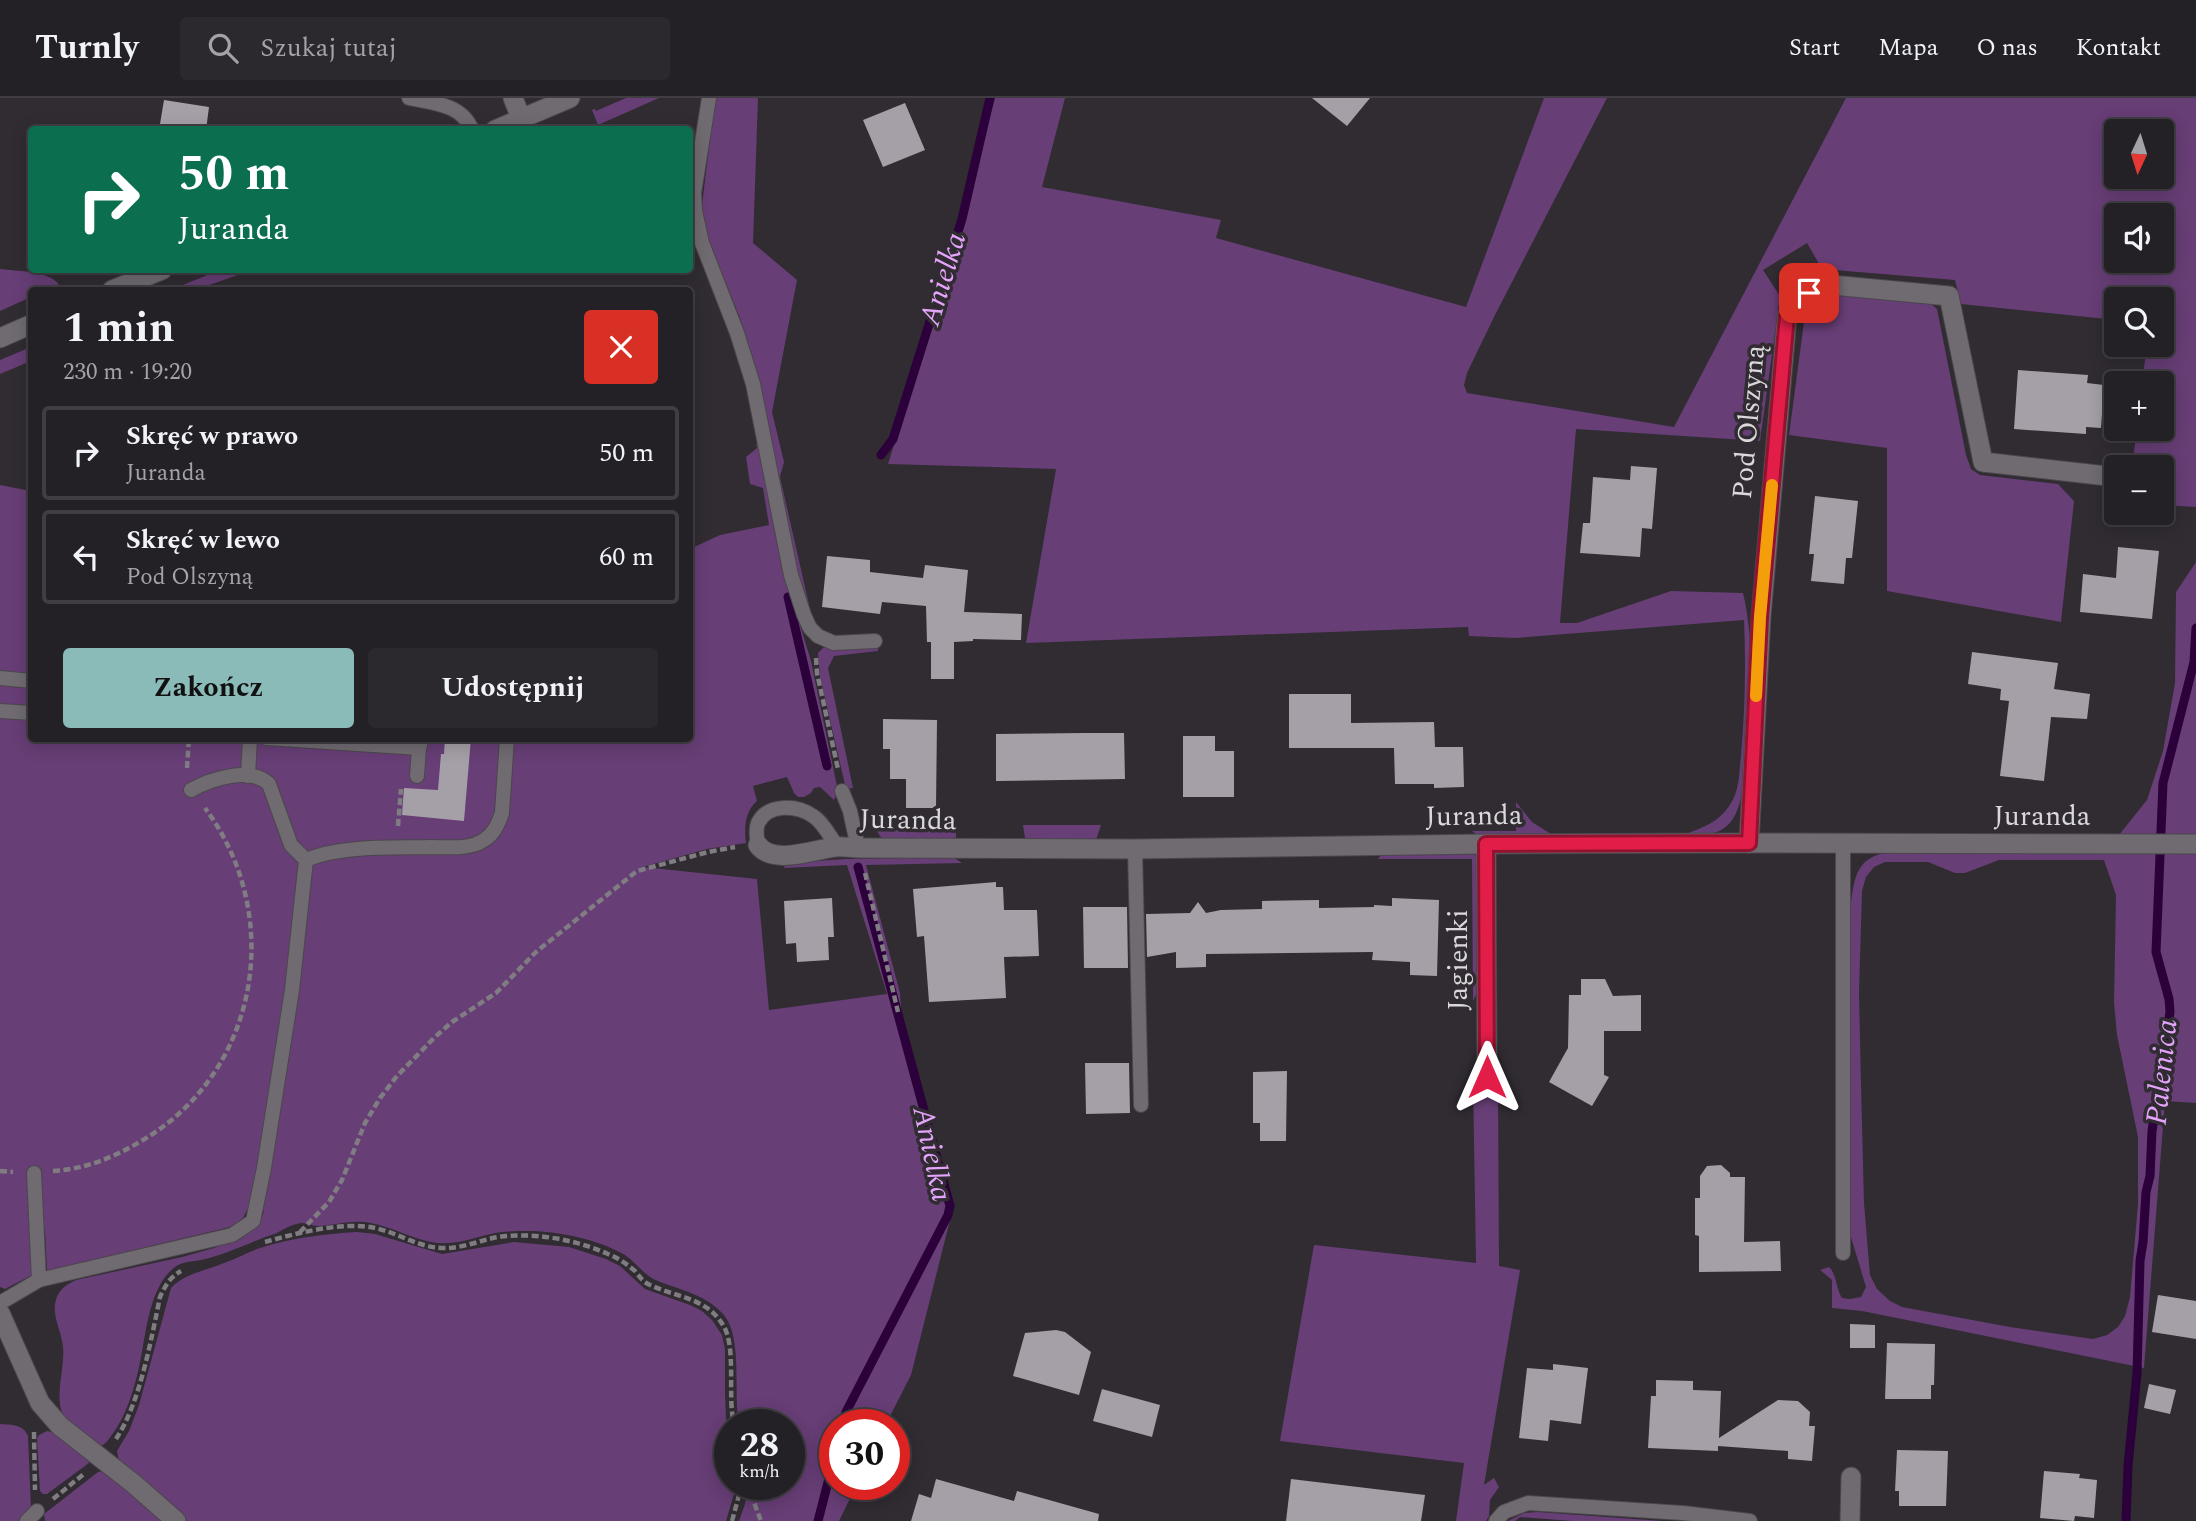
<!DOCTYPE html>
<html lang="pl">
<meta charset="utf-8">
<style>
body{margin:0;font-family:Spectral,serif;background:#2c292e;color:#f1f3f6;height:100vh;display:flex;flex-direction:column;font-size:26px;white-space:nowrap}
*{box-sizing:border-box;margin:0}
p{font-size:23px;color:#a3a3a7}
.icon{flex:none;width:38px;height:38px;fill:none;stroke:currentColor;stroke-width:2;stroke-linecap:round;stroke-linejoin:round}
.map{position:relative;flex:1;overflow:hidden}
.side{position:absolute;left:28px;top:189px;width:665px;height:455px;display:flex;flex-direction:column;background:#242126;border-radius:7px;box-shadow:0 4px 18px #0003,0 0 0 2px #413e43}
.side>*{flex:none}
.top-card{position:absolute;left:28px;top:28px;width:665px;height:147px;border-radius:7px;box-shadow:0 4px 18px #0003,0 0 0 2px #413e43;background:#0b6e4f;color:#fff;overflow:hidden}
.needle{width:46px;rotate:184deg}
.buttons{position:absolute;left:2104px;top:21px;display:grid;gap:14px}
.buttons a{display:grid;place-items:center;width:70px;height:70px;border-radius:7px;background:#242126;box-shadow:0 4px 18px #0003,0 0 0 2px #413e43;font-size:35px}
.speed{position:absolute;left:714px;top:1311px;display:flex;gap:14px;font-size:35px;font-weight:700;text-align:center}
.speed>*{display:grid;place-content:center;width:91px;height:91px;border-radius:50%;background:#242126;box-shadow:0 4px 18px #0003,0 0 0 2px #413e43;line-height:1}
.speed small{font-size:18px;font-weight:400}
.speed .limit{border:10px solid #d22;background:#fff;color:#111}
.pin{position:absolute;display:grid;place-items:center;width:60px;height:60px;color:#fff;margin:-30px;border-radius:14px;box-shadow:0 4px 10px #0006}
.me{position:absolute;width:77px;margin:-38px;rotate:0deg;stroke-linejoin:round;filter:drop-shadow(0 0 5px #0008)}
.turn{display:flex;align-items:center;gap:24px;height:147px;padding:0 35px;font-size:32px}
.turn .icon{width:91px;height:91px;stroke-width:2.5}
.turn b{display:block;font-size:49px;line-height:60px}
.round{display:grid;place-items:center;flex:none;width:74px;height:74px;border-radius:7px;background:#2c292e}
.summary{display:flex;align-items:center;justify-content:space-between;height:119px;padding:0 35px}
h1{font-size:42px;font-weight:700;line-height:52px}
.button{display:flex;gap:14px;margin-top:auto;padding:14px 35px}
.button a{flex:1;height:80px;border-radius:7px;background:#8bbbb9;color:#111;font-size:28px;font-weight:700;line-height:80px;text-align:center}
.button a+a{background:#2c292e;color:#f1f3f6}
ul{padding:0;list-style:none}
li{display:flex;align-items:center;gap:21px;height:94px;margin:0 14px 10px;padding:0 21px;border:4px solid #413e43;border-radius:7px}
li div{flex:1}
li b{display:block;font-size:26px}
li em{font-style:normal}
header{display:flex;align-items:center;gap:42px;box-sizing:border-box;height:98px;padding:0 35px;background:#242126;border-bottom:2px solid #413e43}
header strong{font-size:33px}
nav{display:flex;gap:38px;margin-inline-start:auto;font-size:24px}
.search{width:490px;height:63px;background:#2c292e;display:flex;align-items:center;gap:18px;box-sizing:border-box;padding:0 24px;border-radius:7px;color:#a3a3a7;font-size:26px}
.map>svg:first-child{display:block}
.green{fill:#673e76;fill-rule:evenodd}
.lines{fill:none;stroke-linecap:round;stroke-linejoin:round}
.stream{stroke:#2c003a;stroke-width:9}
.building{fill:#a5a0a7}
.service-casing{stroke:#4b474c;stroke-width:16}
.minor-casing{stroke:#4b474c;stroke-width:21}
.tertiary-casing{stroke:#4b474c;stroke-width:21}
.path{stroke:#807d82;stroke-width:4.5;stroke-dasharray:7 3.5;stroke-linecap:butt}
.service{stroke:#706b71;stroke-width:14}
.minor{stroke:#706b71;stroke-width:19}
.tertiary{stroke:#706b71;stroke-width:19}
.route-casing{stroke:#92132f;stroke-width:18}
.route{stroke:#e11d48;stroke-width:12}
.slow{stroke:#f59e0b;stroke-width:12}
.labels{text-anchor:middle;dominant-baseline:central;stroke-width:7;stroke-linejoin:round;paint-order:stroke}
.street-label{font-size:28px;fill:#dbd8dc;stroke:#302c32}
.water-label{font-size:30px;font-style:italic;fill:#e4a4fb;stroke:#302c32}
</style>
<header>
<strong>Turnly</strong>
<div class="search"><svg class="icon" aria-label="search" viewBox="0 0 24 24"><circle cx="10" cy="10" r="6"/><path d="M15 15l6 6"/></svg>Szukaj tutaj</div>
<nav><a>Start</a><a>Mapa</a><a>O nas</a><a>Kontakt</a></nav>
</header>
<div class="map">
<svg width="2196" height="1423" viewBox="0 0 2196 1423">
<rect width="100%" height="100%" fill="#302c32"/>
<!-- green -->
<g class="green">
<path d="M626 0H659L598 27 592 12 595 11 596 13Z"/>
<path d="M715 0H758L753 145 797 182 772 314 784 364 780 379 812 520 797 471 765 311 753 262 740 220 709 144 702 121V107Z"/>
<path d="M995 0H1065L1042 89 1221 122 1216 140 1466 209 1544 0H1607L1495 217 1467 275 1464 287 1467 295 1674 329 1846 0H2196V409L2161 407V369H2132L2137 331H2161V285H2142L2147 247H2161V201H2116V222L1961 206 1955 182 1822 171 1807 145 1763 172 1780 198 1760 343 1576 331 1560 525H1577L1671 493 1743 495C1758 558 1747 625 1743 690 1736 730 1723 739 1683 737 1702 730 1720 724 1731 705 1740 691 1739 673 1741 658 1745 613 1746 567 1744 522L1515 540 1469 538 1468 529 1026 545 1056 371 888 366 951 163ZM2116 33H2161V79H2116ZM2116 117H2161V163H2116Z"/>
<path d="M0 171C16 173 51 173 59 187L47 192H32L31 199 0 213Z"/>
<path d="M220 172H252L195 192H170Z"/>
<path d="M1825 195 1930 205 1937 211 1966 357 1971 371 1980 377 2058 386 2074 403 2061 524 1887 493V350L1789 337 1806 209Z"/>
<path d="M31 249V263L0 276V262Z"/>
<path d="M756 346H758L782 468 811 563 838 693 834 702 820 689 814 690 811 695 804 699H798L794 695 787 679 753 688 757 703C745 713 744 730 746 745L707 751 643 769 757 781 769 912 887 896 847 767 784 770 786 765 845 761 953 759 962 765 866 767 900 895 902 928 953 1110 911 1277 886 1326H835V1386H857L839 1423H739L745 1406 748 1386H789V1326H739C733 1295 743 1241 724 1217 707 1197 680 1192 658 1183 644 1178 637 1165 625 1157 599 1142 562 1134 532 1133 520 1133 507 1133 495 1135 476 1139 457 1147 437 1145 414 1142 393 1129 371 1125 353 1121 336 1127 318 1128 312 1128 307 1125 302 1125 293 1126 285 1130 277 1135 252 1143 228 1156 201 1162 192 1164 183 1163 175 1169 147 1190 146 1242 138 1274 133 1294 126 1317 114 1334 109 1340 107 1346 99 1349 88 1340 67 1329 62 1315 55 1295 65 1270 63 1249 62 1235 53 1220 55 1206 57 1193 65 1187 76 1182L182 1159 214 1150 250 1133 259 1127 264 1113 247 1112 241 1124 230 1129 47 1173 45 1132 30 1133 32 1177 5 1191 0 1189V387L31 393 32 640H690V451L720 437 769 427 763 390 750 386 746 359 757 350Z"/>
<path d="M2196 464V738L2119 737 2147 702 2163 653 2175 585 2176 494Z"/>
<path d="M878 548V553L834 558 828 570 853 690 846 691 820 579 818 555 824 549 835 551Z"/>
<path d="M1516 704 1532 724 1554 738 1480 739 1472 733H1516Z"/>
<path d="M956 727V740L882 741 878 735 876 728Z"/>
<path d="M1023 727H1101L1096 742 1028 743 1025 740Z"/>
<path d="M1893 754H2196V1005L2165 1003 2144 1270 1862 1213 1832 1210V1182L1820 1172 1829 1169C1837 1177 1836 1191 1842 1200L1850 1201 1861 1199 1866 1189 1850 1136 1849 895 1851 804C1855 773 1860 757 1893 754ZM1999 762H2104L2116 797 2114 905 2117 937 2138 1039V1106L2130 1199 2125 1218 2118 1229 2107 1237 2093 1241 2010 1229 1902 1209 1890 1203 1877 1191 1870 1177 1864 1105 1861 987 1859 894 1862 793 1866 779 1874 769 1885 764H1928L1955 775H1965Z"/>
<path d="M1472 756 1478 758 1479 891 1473 903 1472 761H1378L1381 757Z"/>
<path d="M1498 982 1499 1168 1520 1172 1484 1387 1494 1380 1499 1389 1490 1402 1489 1418 1486 1423H1456L1464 1365 1280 1343 1314 1147 1476 1165 1473 983Z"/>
<path d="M357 1134 375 1136 442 1156 514 1144 569 1149 606 1161 620 1168 645 1191 690 1207 702 1213 712 1222 722 1237 725 1251V1295L726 1320 730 1333V1386H737L726 1423H187L119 1363 117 1353 129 1333 139 1307 171 1190C185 1175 206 1173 224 1165 236 1161 248 1154 260 1150 291 1140 324 1136 357 1134Z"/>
<path d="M0 1326C12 1327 23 1326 28 1338L31 1411 20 1423H0Z"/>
<path d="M47 1333 52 1334 87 1357 89 1365 47 1396H43L40 1393 37 1341 39 1337Z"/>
<path d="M103 1373 129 1392 164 1423H45L44 1416 98 1374Z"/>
<path d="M1538 1414 1662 1423H1572L1520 1419 1515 1423H1508L1524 1415Z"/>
</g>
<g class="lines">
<!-- stream -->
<g class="stream">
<path d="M881 357 893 341 962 121 990 0"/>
<path d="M788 499 827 668"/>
<path d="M843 1326 846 1314 948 1117 950 1108 858 769"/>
<path d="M818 1423 835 1357"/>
<path d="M2126 1423 2128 1368 2137 1275 2140 1163 2143 1144 2146 1094 2150 1078 2152 1033 2170 914 2169 901 2156 854 2163 685 2194 564 2196 530"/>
</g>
</g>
<!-- building -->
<g class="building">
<path d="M1312 0H1370L1347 28Z"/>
<path d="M164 2 209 9 206 32H159Z"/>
<path d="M905 5 925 52 883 69 863 22Z"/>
<path d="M2018 272 2088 277 2087 285 2104 287 2101 330 2086 329V336L2014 331Z"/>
<path d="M1631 368 1657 370 1652 431 1642 430 1640 459 1580 455 1583 425H1590L1593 379 1630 382Z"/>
<path d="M1815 398 1858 403 1852 460H1846L1844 486 1811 483 1814 456H1809Z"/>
<path d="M2118 449 2159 453 2152 521 2080 514 2083 476 2116 480Z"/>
<path d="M827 458 870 462V474L923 480 925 467 968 472 964 514 1022 516 1021 542 973 541V543L954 544V581H931V544H927L926 508 882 504 880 516 822 509Z"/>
<path d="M1972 554 2058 565 2054 591 2090 596 2087 621 2051 619 2044 683 2000 678 2009 603 2000 602 2001 591 1968 586Z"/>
<path d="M1289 596H1351V625L1434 624 1435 649H1463L1464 689 1434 690V686H1395L1394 650H1289Z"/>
<path d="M883 621 937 622 936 710H906V681H890V651H883Z"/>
<path d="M1085 635H1124L1125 681 996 683V636Z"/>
<path d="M1183 638H1215V653H1234V699H1183Z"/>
<path d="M445 640H471L464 723 402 717 404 690 438 692 441 656H444Z"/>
<path d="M996 784V789H1003L1004 812H1037L1039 858 1004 859 1006 900 929 904 924 838 917 839 913 791Z"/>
<path d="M832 800 834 839H828L829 862 797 864 796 845 786 846 784 803Z"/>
<path d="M1392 800 1439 802 1437 878 1410 877V864L1372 862 1373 854 1206 856V869L1176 870V854L1147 859 1146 816 1190 815 1198 804 1206 815 1221 812 1262 811V803L1319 802V810L1374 809V807L1392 808Z"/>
<path d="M1083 809H1127L1128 870H1084Z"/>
<path d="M1581 881H1605L1613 898 1641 897V933H1604V977L1609 979 1592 1008 1549 984 1568 950 1569 897H1581Z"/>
<path d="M1085 965H1129L1130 1015 1086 1016Z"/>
<path d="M1287 973 1286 1043H1260V1025H1253V974Z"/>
<path d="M1721 1067 1730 1075V1079H1745L1744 1144 1780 1143 1781 1173 1699 1174V1138L1695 1137V1100H1700V1078L1707 1068Z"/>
<path d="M2158 1197 2196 1203V1241L2152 1234Z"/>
<path d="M1850 1226 1875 1227V1250H1850Z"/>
<path d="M1056 1232 1065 1234 1091 1254 1079 1297 1013 1278 1025 1235Z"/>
<path d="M1887 1245 1935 1246 1934 1287H1931V1301H1885Z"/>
<path d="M1553 1266 1588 1270 1581 1326 1550 1322 1548 1343 1519 1340 1527 1270 1553 1272Z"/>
<path d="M1656 1282 1693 1283V1292L1721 1293 1719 1340 1778 1302 1798 1303 1810 1314 1809 1328H1815L1812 1363 1788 1361V1353L1718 1348V1353L1648 1350 1651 1298H1656Z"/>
<path d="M2149 1286 2176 1292 2170 1316 2144 1310Z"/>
<path d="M1102 1291 1160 1307 1152 1339 1093 1323Z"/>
<path d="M1897 1352 1948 1353 1946 1408H1899V1393H1895Z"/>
<path d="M2044 1373 2080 1376 2079 1380 2097 1382 2094 1420 2075 1418 2074 1423 2040 1420Z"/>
<path d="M936 1381 1014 1403 1017 1393 1099 1416 1098 1423H911L919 1396 931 1400Z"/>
<path d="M1291 1381 1425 1397 1421 1423H1286Z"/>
</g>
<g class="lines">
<!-- service casing -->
<g class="service-casing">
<g id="service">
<path d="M409 0C433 5 462 6 472 32"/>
<path d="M709 0 694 95 695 113 702 145 737 235 753 286 791 477 804 517 810 530 818 538 834 545 875 543"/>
<path d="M0 580 32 583"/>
<path d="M0 613 32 615"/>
<path d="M266 640 419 650 422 640"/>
<path d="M248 678 250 640"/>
<path d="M417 678 419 650"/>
<path d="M191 692C211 681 250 668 269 686L291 747 306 762"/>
<path d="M842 693 850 713 858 750"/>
<path d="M1843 746V1155"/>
<path d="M758 747C757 740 755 732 758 725 768 705 797 707 813 718 823 724 830 739 837 748"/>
<path d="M1135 751 1141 1007"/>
<path d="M34 1075 39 1182"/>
<path d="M0 1205 39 1182 232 1137 253 1123 264 1070 292 892 306 762C341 747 392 750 431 749 448 749 469 752 484 742 494 736 498 726 502 715L507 640"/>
<path d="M27 1423 37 1413"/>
<path d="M1496 1423 1504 1414 1528 1405 1683 1415 1750 1423"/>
</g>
</g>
<!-- minor casing -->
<g class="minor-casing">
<g id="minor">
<path d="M513 0 521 20"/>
<path d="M1749 745 1761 519 1787 218 1797 205 1821 186 1949 198 1983 364 2116 379"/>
<path d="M1486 746 1487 979"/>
<path d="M758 747C773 768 815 751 836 749 843 748 851 750 858 750L1135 751 1486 746 1749 745 2196 746"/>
<path d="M0 1215 40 1305 60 1328 134 1386 176 1423"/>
<path d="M1850 1423 1851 1379"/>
</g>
</g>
<!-- tertiary casing -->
<g class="tertiary-casing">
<g id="tertiary">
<path d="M495 32 570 0"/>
<path d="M112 192 162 172"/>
<path d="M0 240 32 226"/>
</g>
</g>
<!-- path -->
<g class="path">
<path d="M816 560 817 575 838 671"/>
<path d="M187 670 189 640"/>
<path d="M398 728 401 691"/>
<path d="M865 775 898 914"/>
<path d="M0 1073 13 1074"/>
<path d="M53 1073C86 1071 115 1059 143 1042 260 973 285 817 205 710"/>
<path d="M300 1134 329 1104 342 1082 365 1025 380 1000 397 978 434 940 452 924 496 895 536 854 637 773 708 754 735 749"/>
<path d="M265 1144C297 1135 343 1123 375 1130 398 1135 418 1149 441 1150 459 1151 476 1144 493 1140 529 1133 575 1141 608 1156 618 1160 627 1166 635 1173 640 1179 643 1184 650 1187 676 1199 707 1200 723 1227 737 1249 727 1299 734 1326"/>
<path d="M34 1334 35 1392"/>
<path d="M116 1341C140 1305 151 1242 160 1199 165 1188 170 1179 181 1173"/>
<path d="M747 1386 761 1423"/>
<path d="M53 1401 85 1375"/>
<path d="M732 1423 742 1386"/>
</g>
<!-- service -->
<use href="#service" class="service"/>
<!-- minor -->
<use href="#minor" class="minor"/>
<!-- tertiary -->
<use href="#tertiary" class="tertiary"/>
</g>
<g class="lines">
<!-- route casing -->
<g class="route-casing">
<path id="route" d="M1487 979 1486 746 1749 745 1760 519 1787 218 1797 205 1809 195"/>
</g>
<!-- route -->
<use href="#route" class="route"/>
<!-- slow -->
<path class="slow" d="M1756 598 1760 519 1772 387"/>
</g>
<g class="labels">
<!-- street labels -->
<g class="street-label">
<text transform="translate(1749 324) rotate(-85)">Pod Olszyną</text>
<text transform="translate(1474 718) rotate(-1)">Juranda</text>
<text x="2042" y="718">Juranda</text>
<text transform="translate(908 722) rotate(1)">Juranda</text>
<text transform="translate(1458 862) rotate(-90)">Jagienki</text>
</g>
<!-- water labels -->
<g class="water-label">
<text transform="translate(943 181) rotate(-73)">Anielka</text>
<text transform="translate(2162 974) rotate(-84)">Palenica</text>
<text transform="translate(932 1056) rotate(78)">Anielka</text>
</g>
</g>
</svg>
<div class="buttons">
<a><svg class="needle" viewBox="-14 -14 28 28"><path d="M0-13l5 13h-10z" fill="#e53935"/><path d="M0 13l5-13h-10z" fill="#a3a3a7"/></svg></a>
<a><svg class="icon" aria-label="sound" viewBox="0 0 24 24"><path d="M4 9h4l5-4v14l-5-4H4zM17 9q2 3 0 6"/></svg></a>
<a><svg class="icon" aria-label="search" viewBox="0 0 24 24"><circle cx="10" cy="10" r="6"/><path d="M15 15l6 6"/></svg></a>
<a>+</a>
<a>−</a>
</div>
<div class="speed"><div>28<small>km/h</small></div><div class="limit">30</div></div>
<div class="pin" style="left:1809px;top:195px;background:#d93025"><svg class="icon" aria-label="arrive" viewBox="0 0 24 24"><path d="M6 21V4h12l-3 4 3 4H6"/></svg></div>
<svg class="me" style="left:1487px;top:979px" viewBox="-20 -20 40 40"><path d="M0-17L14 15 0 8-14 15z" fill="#e11d48" stroke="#fff" stroke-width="4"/></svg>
<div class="top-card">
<div class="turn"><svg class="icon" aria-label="right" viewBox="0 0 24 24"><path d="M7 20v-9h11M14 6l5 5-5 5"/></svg><div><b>50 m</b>Juranda</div></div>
</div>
<section class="side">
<div class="summary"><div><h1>1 min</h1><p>230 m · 19:20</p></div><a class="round" style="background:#d93025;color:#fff"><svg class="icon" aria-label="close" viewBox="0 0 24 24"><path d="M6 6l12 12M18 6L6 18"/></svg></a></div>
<ul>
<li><svg class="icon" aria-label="right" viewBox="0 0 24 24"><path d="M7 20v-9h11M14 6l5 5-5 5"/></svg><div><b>Skręć w prawo</b><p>Juranda</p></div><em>50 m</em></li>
<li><svg class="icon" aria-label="left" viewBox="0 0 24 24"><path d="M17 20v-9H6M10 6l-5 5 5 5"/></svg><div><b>Skręć w lewo</b><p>Pod Olszyną</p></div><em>60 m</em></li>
</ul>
<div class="button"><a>Zakończ</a><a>Udostępnij</a></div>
</section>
</div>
